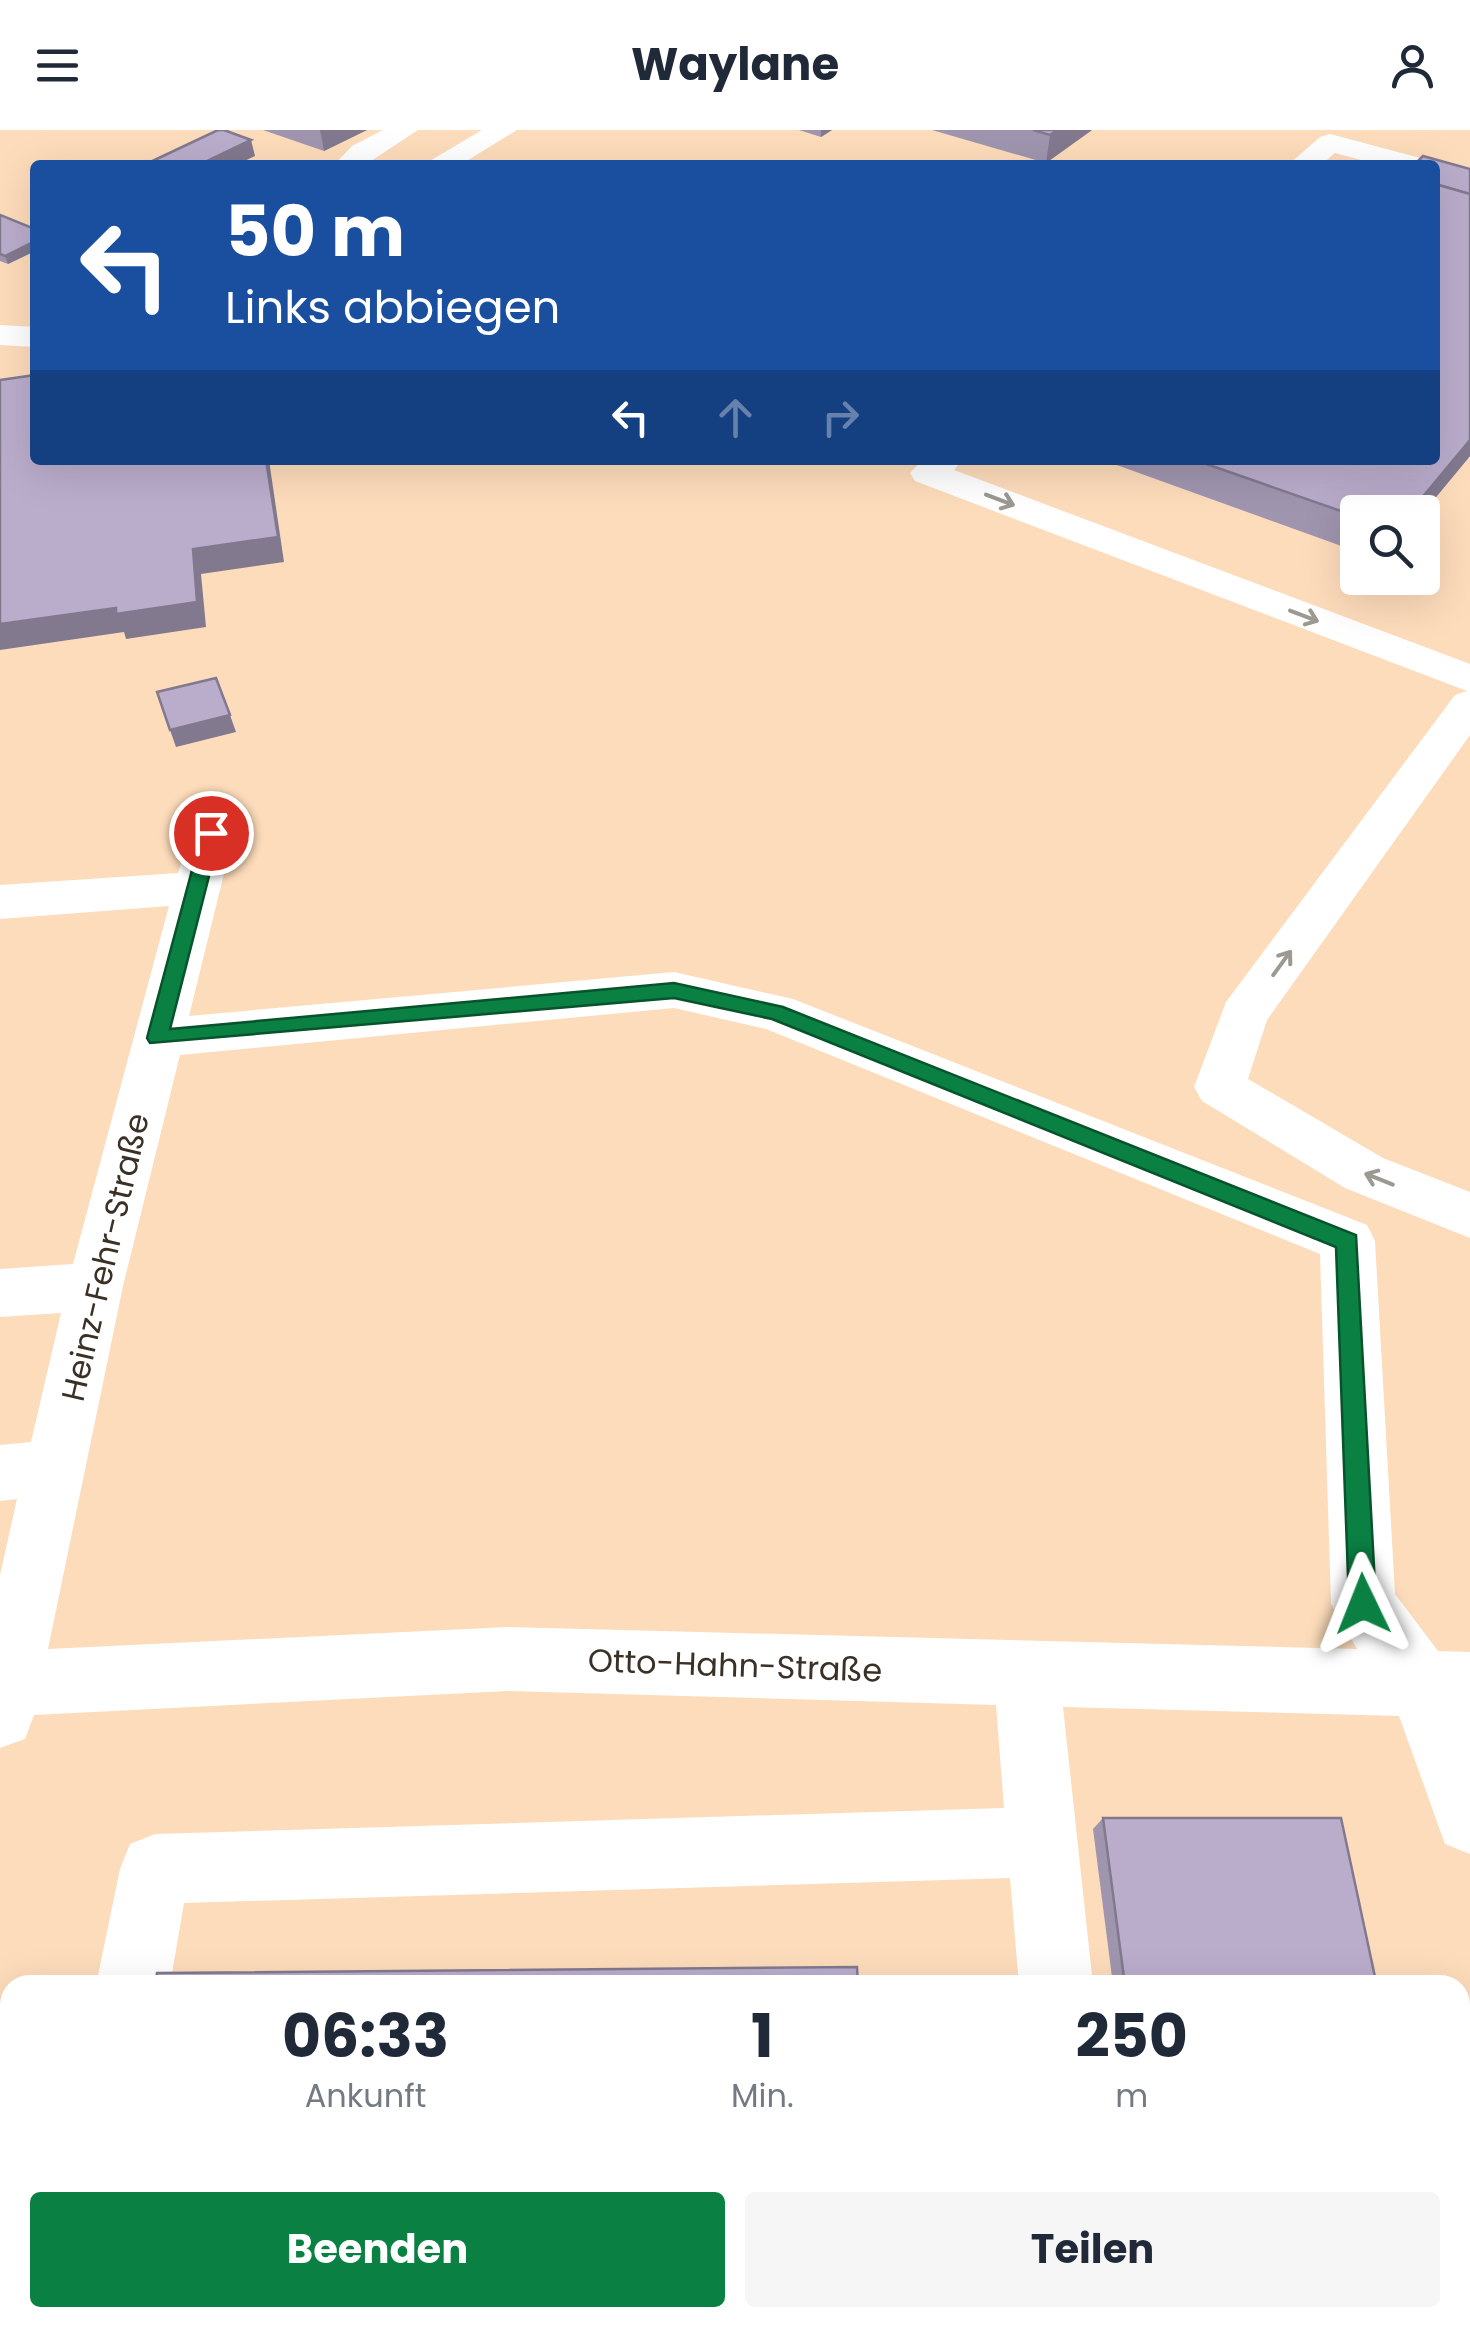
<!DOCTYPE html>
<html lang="de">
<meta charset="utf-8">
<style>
body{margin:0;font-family:Poppins,sans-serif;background:#f6f6f7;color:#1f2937;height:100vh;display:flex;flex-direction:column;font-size:38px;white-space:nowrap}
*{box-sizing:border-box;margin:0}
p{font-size:32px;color:#747a83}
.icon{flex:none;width:55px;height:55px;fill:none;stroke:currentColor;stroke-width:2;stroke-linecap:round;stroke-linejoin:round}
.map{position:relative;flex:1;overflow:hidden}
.side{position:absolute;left:0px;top:1845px;width:1470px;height:352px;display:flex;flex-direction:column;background:#fff;border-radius:30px 30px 0 0;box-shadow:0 10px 40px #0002}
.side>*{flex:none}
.banner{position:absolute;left:30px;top:30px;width:1410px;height:305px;border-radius:10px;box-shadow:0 10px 40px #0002;background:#1a4fa0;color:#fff;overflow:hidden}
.tools{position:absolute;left:1340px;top:365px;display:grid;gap:20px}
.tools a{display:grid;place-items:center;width:100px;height:100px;border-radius:10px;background:#fff;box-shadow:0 10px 40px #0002;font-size:50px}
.pin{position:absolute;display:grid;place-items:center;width:85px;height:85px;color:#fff;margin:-42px;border:5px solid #fff;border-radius:50%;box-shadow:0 2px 10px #0007}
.me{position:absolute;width:110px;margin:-55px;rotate:358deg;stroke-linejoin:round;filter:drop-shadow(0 0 8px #0008)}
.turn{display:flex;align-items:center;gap:35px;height:210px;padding:0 30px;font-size:45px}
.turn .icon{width:130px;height:130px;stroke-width:2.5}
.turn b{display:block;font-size:70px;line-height:85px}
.lanes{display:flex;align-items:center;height:95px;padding:0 30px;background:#0003;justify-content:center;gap:50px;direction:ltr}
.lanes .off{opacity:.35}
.eta{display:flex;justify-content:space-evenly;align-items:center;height:170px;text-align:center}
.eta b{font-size:60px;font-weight:700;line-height:70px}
.button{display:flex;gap:20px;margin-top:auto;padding:20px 30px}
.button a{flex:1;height:115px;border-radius:10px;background:#0b8043;color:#fff;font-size:40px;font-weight:700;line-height:115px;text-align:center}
.button a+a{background:#f6f6f7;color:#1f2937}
header{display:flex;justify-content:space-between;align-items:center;height:130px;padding:0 30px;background:#fff;font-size:45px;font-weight:700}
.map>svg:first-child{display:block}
.built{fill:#fddcbb;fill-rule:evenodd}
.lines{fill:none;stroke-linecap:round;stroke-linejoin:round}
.minor{fill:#fff;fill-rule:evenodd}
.wall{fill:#a095af}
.shaded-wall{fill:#82798f}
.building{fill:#baadcc;stroke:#82798f;stroke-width:2.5}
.oneway{stroke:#9c9892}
.route{fill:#0b8043;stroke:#07532c;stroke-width:2.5}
.labels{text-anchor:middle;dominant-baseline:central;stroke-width:8;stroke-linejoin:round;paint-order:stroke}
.street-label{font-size:32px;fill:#3a3025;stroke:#fff}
</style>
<header><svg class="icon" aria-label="menu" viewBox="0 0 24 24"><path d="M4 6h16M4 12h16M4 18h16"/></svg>Waylane<svg class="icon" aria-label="person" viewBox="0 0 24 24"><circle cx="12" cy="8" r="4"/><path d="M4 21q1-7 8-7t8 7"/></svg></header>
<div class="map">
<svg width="1470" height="2196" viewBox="0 0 1470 2196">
<rect width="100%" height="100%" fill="#ffe9d3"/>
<!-- built -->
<path class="built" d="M0 0H1470V2196H0ZM35 35H1435V330H35ZM1358 382H1422V448H1358ZM10 1855H1460V2188H10Z"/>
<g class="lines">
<!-- minor -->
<g class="minor">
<path d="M383 0H418L365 35H334L352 16Z"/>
<path d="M482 0H517L460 35H423Z"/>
<path d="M1330 4 1424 29 1429 35H1380L1335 23 1321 35H1288L1320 7Z"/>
<path d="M0 195 35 197V217L0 215Z"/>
<path d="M922 330H962L954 340 1470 534V605L1267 890 1248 949 1383 1028 1470 1062V1108L1345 1058 1202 971 1194 957 1226 872 1455 565 1467 561 915 351 910 343Z"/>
<path d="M211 687 227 692 234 703 189 886 674 842 793 869 1367 1095 1375 1111 1395 1464 1438 1521 1470 1522V1724L1445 1714 1399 1586 1063 1577 1093 1855H1019L1010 1748 184 1773 170 1855H96L120 1739 130 1714 155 1704 1004 1678 996 1575 508 1561 34 1585 25 1609 0 1618V1445L17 1369 0 1371V1315L31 1312 61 1183 0 1187V1139L73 1134 169 776 0 789V755L178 743 195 692ZM674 878 766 899 1320 1124 1331 1474 1357 1519 508 1497 48 1519 123 1156 180 925Z"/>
<path d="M29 2188H111L109 2196H27Z"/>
<path d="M1162 2188H1244L1245 2196H1163Z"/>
</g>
</g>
<!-- wall -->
<g class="wall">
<path d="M263 0H367L324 21Z"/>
<path d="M799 0H832L821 7Z"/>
<path d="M932 0H1092L1046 33Z"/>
<path d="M1470 39V326L1422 384V382H1358V422L1114 334V330H1435Z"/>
<path d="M0 85 35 99V121L8 134 0 131Z"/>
<path d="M1103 1688 1375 1847 1357 1855H1113L1093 1699Z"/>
</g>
<!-- shaded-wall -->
<g class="shaded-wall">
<path d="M320 0H367L324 21Z"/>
<path d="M821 0H832L821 7Z"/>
<path d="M1057 0H1092L1046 33 1050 5Z"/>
<path d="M251 10 255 26 236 35H199Z"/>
<path d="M35 111V121L8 134 5 126Z"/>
<path d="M1470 310V326L1422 384V382H1410Z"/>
<path d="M266 330H269L284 432 201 444 206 497 126 509 124 502 0 520V494Z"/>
<path d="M230 585 236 602 176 617 170 600Z"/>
</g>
<!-- building -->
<g class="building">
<path d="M218 0H224L251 10 199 35H144Z"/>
<path d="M1033 0H1057L1050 5Z"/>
<path d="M1423 26 1470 39V64L1435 54V35H1414Z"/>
<path d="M1435 54 1470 64V310L1410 382H1358V387L1195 330H1435Z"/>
<path d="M0 85 35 99V111L5 126 0 124Z"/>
<path d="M35 245V330H266L278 407 193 419 197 472 116 484V478L0 494V250Z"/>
<path d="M216 548 230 585 170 600 157 562Z"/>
<path d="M1103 1688H1341L1375 1847 1124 1848Z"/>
<path d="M857 1837 858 1855H155L157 1843Z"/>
</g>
<!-- one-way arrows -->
<defs><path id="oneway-shaft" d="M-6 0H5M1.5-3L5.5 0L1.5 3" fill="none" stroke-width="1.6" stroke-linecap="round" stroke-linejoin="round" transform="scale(2.5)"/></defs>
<g class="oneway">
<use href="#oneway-shaft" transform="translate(1000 370) rotate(21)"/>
<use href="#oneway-shaft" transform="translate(1304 486) rotate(21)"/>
<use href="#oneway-shaft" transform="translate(1282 833) rotate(-54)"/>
<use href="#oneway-shaft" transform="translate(1379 1049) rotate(-158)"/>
</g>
<!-- route -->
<path class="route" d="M211 696 220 703 170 899 674 853 783 877 1356 1105 1376 1474 1372 1483 1363 1487 1353 1483 1349 1474 1336 1117 772 889 674 868 150 913 147 908 202 703Z"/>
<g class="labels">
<!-- street labels -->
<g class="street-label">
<text transform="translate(105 1127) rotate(-77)">Heinz-Fehr-Straße</text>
<text transform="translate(735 1535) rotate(2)">Otto-Hahn-Straße</text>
</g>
</g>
</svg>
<div class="tools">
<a><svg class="icon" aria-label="search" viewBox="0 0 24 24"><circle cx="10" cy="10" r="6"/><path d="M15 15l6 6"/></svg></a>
</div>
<div class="pin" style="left:211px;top:703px;background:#d93025"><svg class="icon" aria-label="arrive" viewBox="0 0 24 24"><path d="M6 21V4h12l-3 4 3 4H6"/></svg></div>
<svg class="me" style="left:1363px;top:1474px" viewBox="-20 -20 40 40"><path d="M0-17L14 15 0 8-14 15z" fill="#0b8043" stroke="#fff" stroke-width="4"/></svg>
<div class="banner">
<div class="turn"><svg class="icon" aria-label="left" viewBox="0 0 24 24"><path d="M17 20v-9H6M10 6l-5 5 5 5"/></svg><div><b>50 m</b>Links abbiegen</div></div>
<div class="lanes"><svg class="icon" aria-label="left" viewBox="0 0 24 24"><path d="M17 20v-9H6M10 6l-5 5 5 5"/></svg><svg class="icon off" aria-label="ahead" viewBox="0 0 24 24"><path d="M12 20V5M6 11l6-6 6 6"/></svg><svg class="icon off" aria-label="right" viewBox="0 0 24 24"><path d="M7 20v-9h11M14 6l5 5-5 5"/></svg></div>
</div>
<section class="side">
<div class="eta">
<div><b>06:33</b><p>Ankunft</p></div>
<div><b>1</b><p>Min.</p></div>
<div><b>250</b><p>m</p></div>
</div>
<div class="button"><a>Beenden</a><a>Teilen</a></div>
</section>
</div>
